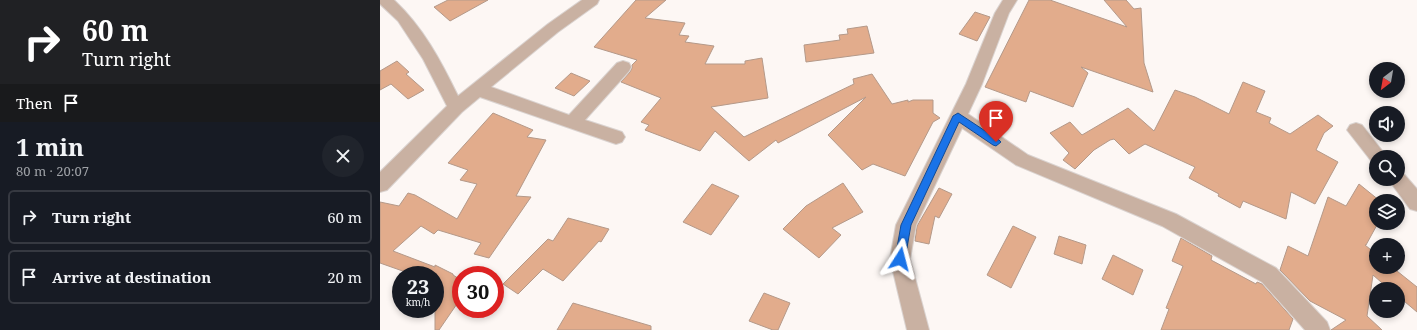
<!DOCTYPE html>
<meta charset="utf-8">
<style>
body{margin:0;font-family:"Noto Serif",serif;background:#20242c;color:#f1f3f6;height:100vh;display:flex;flex-direction:column;font-size:15px;white-space:nowrap}
*{box-sizing:border-box;margin:0}
p{font-size:13px;color:#9ea1a6}
.icon{flex:none;width:22px;height:22px;fill:none;stroke:currentColor;stroke-width:2;stroke-linecap:round;stroke-linejoin:round}
.map{position:relative;flex:1;overflow:hidden}
.drawer{display:flex;flex-direction:column;background:#171b24;width:380px}
.drawer>*{flex:none}
.top-card{background:#202124;color:#fff;overflow:hidden}
.needle{width:26px;rotate:211deg}
.fabs{position:absolute;left:989px;top:62px;display:grid;gap:8px}
.fabs a{display:grid;place-items:center;width:36px;height:36px;border-radius:50%;background:#171b24;box-shadow:0 2px 6px #0003;font-size:20px}
.speed{position:absolute;left:12px;top:266px;display:flex;gap:8px;font-size:20px;font-weight:700;text-align:center}
.speed>*{display:grid;place-content:center;width:52px;height:52px;border-radius:50%;background:#171b24;box-shadow:0 2px 6px #0003;line-height:1}
.speed small{font-size:10px;font-weight:400}
.speed .limit{border:6px solid #d22;background:#fff;color:#111}
.pin{position:absolute;display:grid;place-items:center;width:34px;height:34px;color:#fff;margin:-41px -17px;border-radius:50% 50% 50% 0;rotate:-45deg;box-shadow:0 0 4px #0007}
.pin .icon{rotate:45deg}
.me{position:absolute;width:44px;margin:-22px;rotate:9deg;stroke-linejoin:round;filter:drop-shadow(0 0 3px #0008)}
.turn{display:flex;align-items:center;gap:14px;height:84px;padding:0 16px;font-size:18px}
.turn .icon{width:52px;height:52px;stroke-width:2.5}
.turn b{display:block;font-size:28px;line-height:34px}
.then{display:flex;align-items:center;height:38px;padding:0 16px;background:#0003;gap:8px;font-size:15px}
.round{display:grid;place-items:center;flex:none;width:42px;height:42px;border-radius:21px;background:#20242c}
.overview{display:flex;align-items:center;justify-content:space-between;height:68px;padding:0 16px}
h1{font-size:24px;font-weight:700;line-height:30px}
ul{padding:0;list-style:none}
li{display:flex;align-items:center;gap:12px;height:54px;margin:0 8px 6px;padding:0 8px;border:2px solid #363941;border-radius:6px}
li div{flex:1}
li b{display:block;font-size:15px}
li em{font-style:normal}
main{display:flex;flex:1;min-height:0}
.map>svg:first-child{display:block}
.building{fill:#e2ac8c;stroke:#b49989}
.lines{fill:none;stroke-linecap:round;stroke-linejoin:round}
.minor-casing{stroke:#dad3d0;stroke-width:2}
.minor{fill:#c9b1a2;fill-rule:evenodd}
.route{fill:#1a73e8;stroke:#114b97}
</style>
<main>
<section class="drawer">
<div class="top-card">
<div class="turn"><svg class="icon" aria-label="right" viewBox="0 0 24 24"><path d="M7 20v-9h11M14 6l5 5-5 5"/></svg><div><b>60 m</b>Turn right</div></div>
<div class="then">Then<svg class="icon" aria-label="arrive" viewBox="0 0 24 24"><path d="M6 21V4h12l-3 4 3 4H6"/></svg></div>
</div>
<div class="overview"><div><h1>1 min</h1><p>80 m · 20:07</p></div><a class="round"><svg class="icon" aria-label="close" viewBox="0 0 24 24"><path d="M6 6l12 12M18 6L6 18"/></svg></a></div>
<ul>
<li><svg class="icon" aria-label="right" viewBox="0 0 24 24"><path d="M7 20v-9h11M14 6l5 5-5 5"/></svg><div><b>Turn right</b></div><em>60 m</em></li>
<li><svg class="icon" aria-label="arrive" viewBox="0 0 24 24"><path d="M6 21V4h12l-3 4 3 4H6"/></svg><div><b>Arrive at destination</b></div><em>20 m</em></li>
</ul>
</section>
<div class="map">
<svg width="1037" height="330" viewBox="0 0 1037 330">
<rect width="100%" height="100%" fill="#fdf7f4"/>
<!-- building -->
<g class="building">
<path d="M68 0H108L70 21 54 7Z"/>
<path d="M256 0H286L265 18 305 23 299 35 309 36 305 42 334 46 325 64H365V61L382 58 388 98 331 107 364 137 474 84 473 79 492 74 512 104 528 100V102L533 100H553V113L560 118 553 122 525 176 493 164 482 170 448 135 486 97 398 143 396 140 369 161 335 131 320 151 265 130 269 125 261 122 281 98 241 82 250 72 252 68V65L257 60 214 47Z"/>
<path d="M649 0H670L747 27 724 0H746L754 9 761 8 764 63 773 92 701 67 708 73 693 107 650 91 646 102 605 87Z"/>
<path d="M595 12 610 17 597 41 579 34Z"/>
<path d="M487 26 494 53 426 62 424 45 460 40 459 35 468 34 467 29Z"/>
<path d="M17 61 29 72 26 74 44 90 28 99 11 84 0 90V71Z"/>
<path d="M191 73 210 81 194 96 175 88Z"/>
<path d="M863 82 885 91 876 112 891 118 889 123 910 134 938 115 953 126 944 133 936 150 958 162 935 204 911 192 906 219 863 201 860 208 838 196 839 194 809 178 815 167 765 144 749 154 734 139 730 140 714 150 695 169 683 160 689 153 670 133 690 122 702 135 748 108 774 131 795 90 815 97 849 114Z"/>
<path d="M113 113 153 130 147 137 166 140 136 196 151 197 109 258 94 254 101 243 58 230 54 234 41 226 13 251 55 267V265L73 274V275L81 280V298L59 330H55V275H34L0 263V202L19 206 28 193 35 195 77 219 97 184 80 180 88 170 68 163Z"/>
<path d="M463 183 483 212 452 228 461 235 439 258 403 229 426 206Z"/>
<path d="M332 184 359 196 331 235 303 222Z"/>
<path d="M979 184 1000 201H996V223H998L986 245H985L996 254V267H1012L1037 287V312L1018 296V289H1009L993 275 987 316 1002 330H951L966 320 930 301 900 270 908 246 928 256 948 197 966 206Z"/>
<path d="M559 188 572 194 559 218 555 216 549 244 535 241 537 226Z"/>
<path d="M188 218 229 229 221 242 219 241 183 281 163 269 138 294 123 284 168 239 173 241Z"/>
<path d="M633 226 656 237 631 288 607 275Z"/>
<path d="M679 236 706 245 702 264 674 254Z"/>
<path d="M801 238 832 256 831 260 876 284 877 282 882 284 913 319 909 330H781L789 309 786 308 803 266 792 261Z"/>
<path d="M733 255 763 270 753 295 722 279Z"/>
<path d="M384 293 410 303 398 330H393L369 321Z"/>
<path d="M193 303 271 326V330H177Z"/>
</g>
<g class="lines">
<!-- minor casing -->
<g class="minor-casing">
<g id="minor">
<path d="M0 0H14C43 27 61 61 78 96L168 24 202 0H219L217 4 178 32 111 87 189 115 237 63 243 61 249 63 251 67 249 71 205 120 242 132 245 137 242 142 236 144 100 97 82 112 7 190 0 192V172L67 106 43 59 18 21 0 4Z"/>
<path d="M623 0H637L629 13 602 84 588 114 648 155 796 214 896 268 947 322 950 330H925L882 282 782 226 636 165 582 128 536 225 530 259 549 330H527L510 259 516 225 586 84 615 13Z"/>
<path d="M976 123 982 125 1007 157H996V164L992 162 967 130 970 125Z"/>
<path d="M1018 172 1023 173 1037 189V211L1030 209 1008 179H1018Z"/>
</g>
</g>
<!-- minor -->
<use href="#minor" class="minor"/>
</g>
<!-- route -->
<path class="route" d="M578 113 619 140 621 142 616 146 613 145 579 122 531 225 525 259 524 263 520 264 517 263 515 259 521 225 573 116Z"/>
</svg>
<div class="fabs">
<a><svg class="needle" viewBox="-14 -14 28 28"><path d="M0-13l5 13h-10z" fill="#e53935"/><path d="M0 13l5-13h-10z" fill="#9ea1a6"/></svg></a>
<a><svg class="icon" aria-label="sound" viewBox="0 0 24 24"><path d="M4 9h4l5-4v14l-5-4H4zM17 9q2 3 0 6"/></svg></a>
<a><svg class="icon" aria-label="search" viewBox="0 0 24 24"><circle cx="10" cy="10" r="6"/><path d="M15 15l6 6"/></svg></a>
<a><svg class="icon" aria-label="layers" viewBox="0 0 24 24"><path d="M12 4l9 5-9 5-9-5zM3 14l9 5 9-5"/></svg></a>
<a>+</a>
<a>−</a>
</div>
<div class="speed"><div>23<small>km/h</small></div><div class="limit">30</div></div>
<div class="pin" style="left:616px;top:142px;background:#d93025"><svg class="icon" aria-label="arrive" viewBox="0 0 24 24"><path d="M6 21V4h12l-3 4 3 4H6"/></svg></div>
<svg class="me" style="left:520px;top:259px" viewBox="-20 -20 40 40"><path d="M0-17L14 15 0 8-14 15z" fill="#1a73e8" stroke="#fff" stroke-width="4"/></svg>
</div>
</main>
